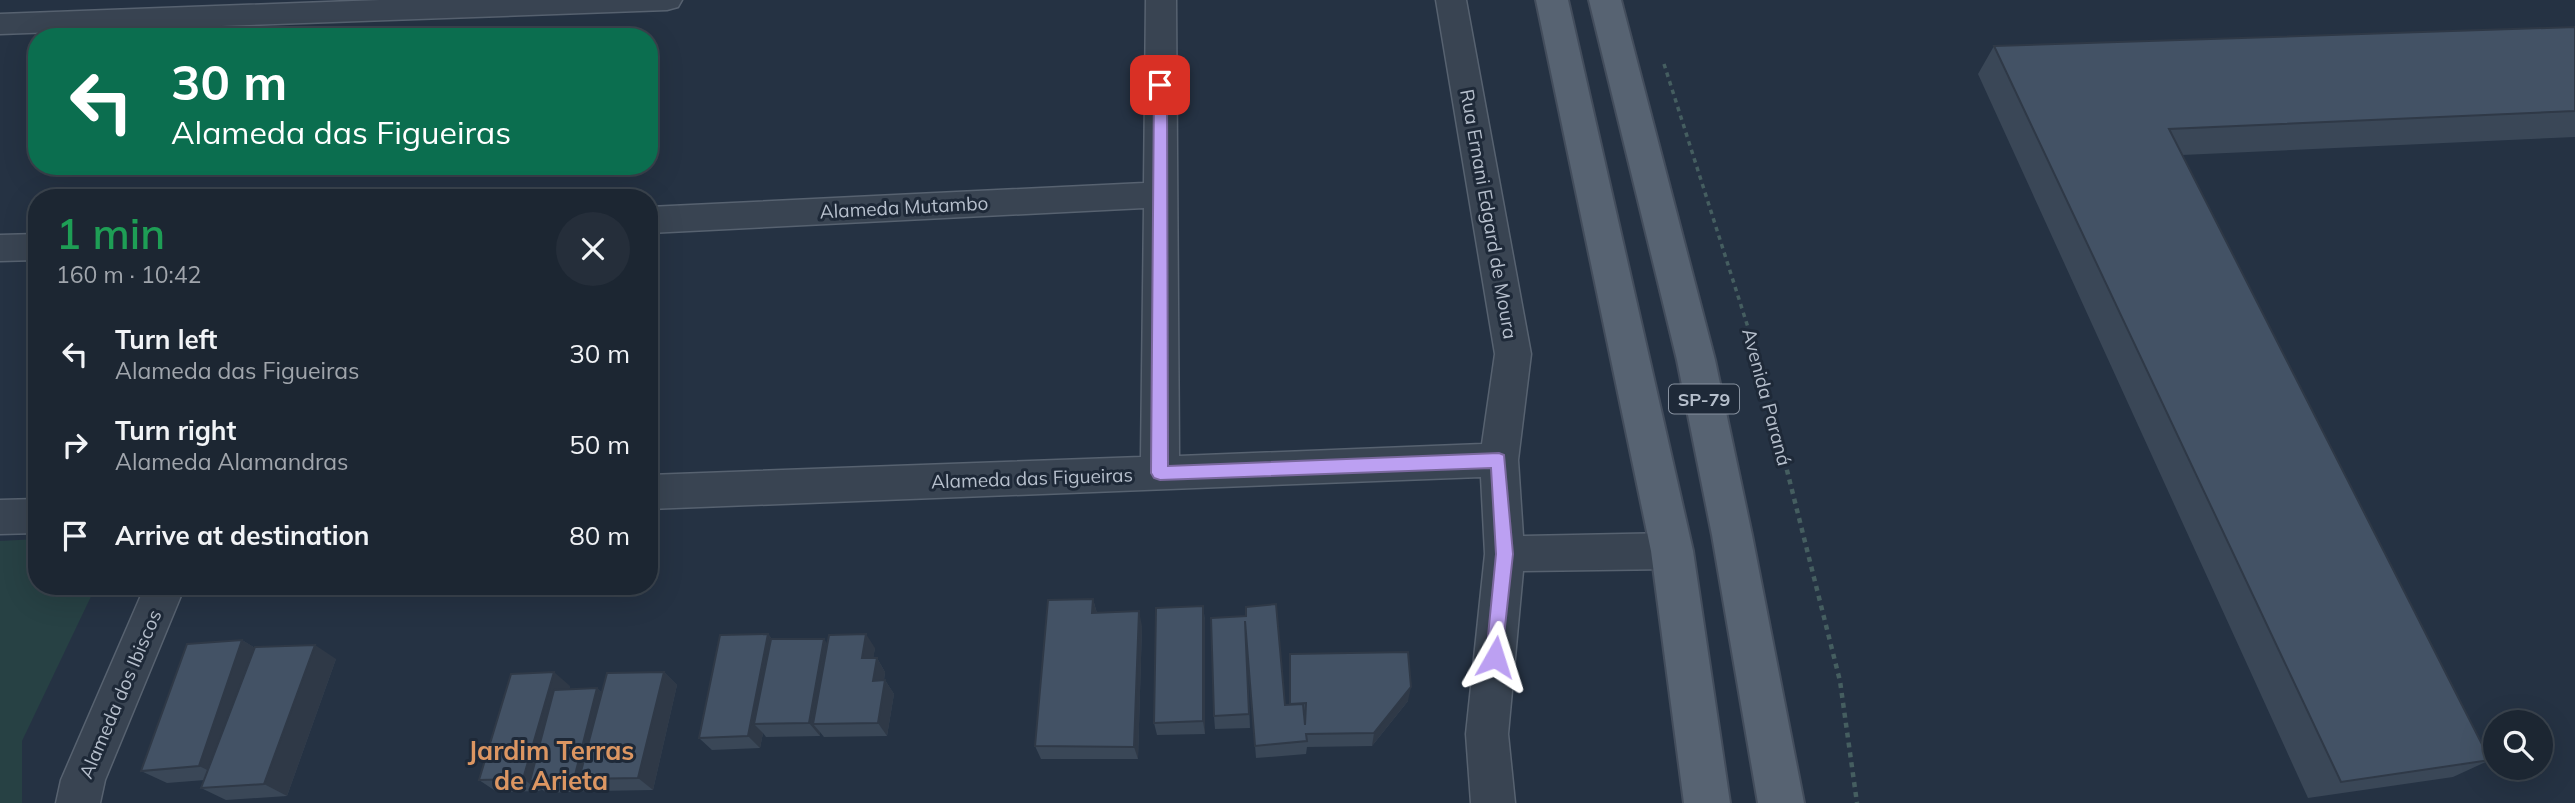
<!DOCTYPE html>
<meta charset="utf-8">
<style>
body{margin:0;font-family:Mulish,sans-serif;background:#252e3a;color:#f1f3f6;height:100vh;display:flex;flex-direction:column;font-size:26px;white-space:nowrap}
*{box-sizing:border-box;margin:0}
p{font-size:23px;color:#a0a5ac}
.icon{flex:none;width:38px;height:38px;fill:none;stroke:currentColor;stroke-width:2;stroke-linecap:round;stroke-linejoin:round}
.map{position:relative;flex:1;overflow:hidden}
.side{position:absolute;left:28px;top:189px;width:630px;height:406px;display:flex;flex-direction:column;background:#1c2632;border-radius:28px;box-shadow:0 7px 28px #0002,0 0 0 2px #3a434d}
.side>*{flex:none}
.banner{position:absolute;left:28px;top:28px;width:630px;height:147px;border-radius:28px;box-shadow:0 7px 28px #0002,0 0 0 2px #3a434d;background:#0b6e4f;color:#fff;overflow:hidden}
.tools{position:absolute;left:2483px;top:710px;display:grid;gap:14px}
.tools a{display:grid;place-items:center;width:70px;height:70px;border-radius:50%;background:#1c2632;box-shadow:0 7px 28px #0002,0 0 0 2px #3a434d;font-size:35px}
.pin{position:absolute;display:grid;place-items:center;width:60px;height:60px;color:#fff;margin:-30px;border-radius:14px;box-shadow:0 4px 10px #0006}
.me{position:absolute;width:77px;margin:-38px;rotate:6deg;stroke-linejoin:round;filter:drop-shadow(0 0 5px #0008)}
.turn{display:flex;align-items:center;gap:24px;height:147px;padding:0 28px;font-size:32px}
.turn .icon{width:91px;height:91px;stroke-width:2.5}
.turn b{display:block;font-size:49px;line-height:60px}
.round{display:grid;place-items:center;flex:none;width:74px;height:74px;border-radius:37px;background:#252e3a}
.summary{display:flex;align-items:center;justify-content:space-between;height:119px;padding:0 28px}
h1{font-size:42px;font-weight:600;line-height:52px;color:#1e9e55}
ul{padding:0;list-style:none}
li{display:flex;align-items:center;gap:21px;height:91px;padding:0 28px}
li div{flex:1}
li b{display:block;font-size:26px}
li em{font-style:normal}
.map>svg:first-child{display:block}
.green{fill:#274144}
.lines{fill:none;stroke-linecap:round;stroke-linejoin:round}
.minor-casing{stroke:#576270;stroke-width:3}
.primary-casing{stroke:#434d5c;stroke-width:4}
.path-far1{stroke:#455e60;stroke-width:3.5;stroke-dasharray:4.5 4.5;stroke-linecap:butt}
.path{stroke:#455e60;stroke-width:4.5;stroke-dasharray:5 5;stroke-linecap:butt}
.minor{fill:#394452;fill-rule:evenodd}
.primary{fill:#576372;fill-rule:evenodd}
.wall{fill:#3a4757}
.shaded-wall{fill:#2f3947}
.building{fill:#435265;stroke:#2f3947;stroke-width:2}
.route{fill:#bca0f2;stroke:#7a689d;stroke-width:2}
.labels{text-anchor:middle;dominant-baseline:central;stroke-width:6;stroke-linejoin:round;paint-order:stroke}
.shield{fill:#1e2938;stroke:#8892a0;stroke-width:2}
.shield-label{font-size:18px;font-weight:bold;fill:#b6bfcc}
.street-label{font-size:19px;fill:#b6bfcc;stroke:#1e2938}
.district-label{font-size:26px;font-weight:bold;fill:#dc9662;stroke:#1e2938}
</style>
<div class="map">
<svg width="2575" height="803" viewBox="0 0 2575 803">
<rect width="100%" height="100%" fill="#253243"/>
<!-- green -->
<path class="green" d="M37 539V586H96L22 741V803H0V541Z"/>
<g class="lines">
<!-- minor casing -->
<g class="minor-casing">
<g id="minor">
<path d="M380 0H682L678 7 667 10 0 34V14Z"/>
<path d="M1146 0H1176L1179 456 1482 444 1495 354 1436 0H1466L1531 354 1518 460 1523 536 1672 533 1686 539 1692 551 1686 563 1672 569 1523 571 1508 734 1515 803H1471L1466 734 1485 554 1481 477 649 509V475L1141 457 1144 208 649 233V207L1144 183Z"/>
<path d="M37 234V260L0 261V235Z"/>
<path d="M37 499V533L0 534V500Z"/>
<path d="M145 586H185L105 780 100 803H56L61 780Z"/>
</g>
</g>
<!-- primary casing -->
<g class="primary-casing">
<g id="primary">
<path d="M1536 0H1568L1693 551 1730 803H1684L1651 551Z"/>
<path d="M1589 0H1621L1715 360 1752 535 1804 803H1758L1712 535 1677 360Z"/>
</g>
</g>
<!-- path-far1 -->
<path class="path-far1" d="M1664 64 1760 365"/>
<!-- path -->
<path class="path" d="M1760 363 1840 681 1857 803"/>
<!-- minor -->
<use href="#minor" class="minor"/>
<!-- primary -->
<use href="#primary" class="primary"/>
</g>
<!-- wall -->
<g class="wall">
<path d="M2575 27V137L2182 155 2490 760 2453 777 2308 798 1978 74 1994 46Z"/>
<path d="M1093 599 1097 613 1142 626 1138 759H1041L1035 746Z"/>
<path d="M1203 606 1205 621V734L1157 735 1154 723Z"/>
<path d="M1246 616 1285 705H1290V654L1408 701 1372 746 1307 747 1306 754 1256 758 1246 635 1250 728 1215 729 1214 716Z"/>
<path d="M768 634 772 639 875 648 873 658H877L885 672 884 680H885L894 694 887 736 824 737 820 732V736L766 737 763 733 760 748 712 750 699 738Z"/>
<path d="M242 640 255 648 336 659 287 796 226 800 201 788 205 780 167 783 141 771Z"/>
<path d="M664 672 677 685 653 790 595 791 591 788 590 791 547 793 541 789 540 791 497 792 479 780 570 686 569 689 597 688 602 693Z"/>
</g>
<!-- shaded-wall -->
<g class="shaded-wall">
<path d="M1093 599 1097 614 1092 613Z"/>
<path d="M1203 606 1205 621V734L1203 721Z"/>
<path d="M1139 611 1142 626 1138 759 1134 747Z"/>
<path d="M768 634 779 648 754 724 763 733 760 748 748 736Z"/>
<path d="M866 634 875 648 871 672 862 658Z"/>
<path d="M824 639 834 653 813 724 820 732V736L809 723Z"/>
<path d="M242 640 265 654 224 778 199 766Z"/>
<path d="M315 645 336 659 287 796 264 784Z"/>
<path d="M877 658 885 672 882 694 873 681Z"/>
<path d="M554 672 570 686 543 780 530 781 541 789 540 791 523 779Z"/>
<path d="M664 672 677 685 653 790 638 778Z"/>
<path d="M885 680 894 694 887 736 878 723Z"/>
<path d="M1411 687 1408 701 1372 746 1374 733Z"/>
<path d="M597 688 612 702 579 779 591 788 590 791 574 779Z"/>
</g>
<!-- building -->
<g class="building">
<path d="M2575 27V111L2169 129 2490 760 2341 782 1994 46Z"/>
<path d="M1093 599 1092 613 1139 611 1134 747 1035 746 1048 600Z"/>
<path d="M1276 604 1285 705 1303 704 1305 725 1306 703 1290 704V654L1408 652 1411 687 1374 733 1306 734 1307 741 1255 746 1245 621 1249 714 1214 716 1211 618 1246 616V607Z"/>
<path d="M1203 606V721L1154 723 1156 608Z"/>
<path d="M768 634 748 736 699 738 720 635Z"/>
<path d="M866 634 862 658H877L873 681 885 680 878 723 813 724 829 635Z"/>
<path d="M771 639H824L809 723 754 724Z"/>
<path d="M242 640 199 766 141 771 187 644Z"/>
<path d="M315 645 264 784 201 788 255 647Z"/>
<path d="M554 672 523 779 479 780 511 674Z"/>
<path d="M664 672 638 778 579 779 607 673Z"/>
<path d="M597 688 574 779 530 781 554 690Z"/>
</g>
<!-- route -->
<path class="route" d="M1160 80 1167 85 1168 466 1499 453 1504 455 1513 554 1501 663 1495 665 1488 663 1486 657 1496 554 1491 468 1160 480 1154 478 1151 473 1154 85Z"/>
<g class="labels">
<!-- shield labels -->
<rect class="shield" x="1669" y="384.5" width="70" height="29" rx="5"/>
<g class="shield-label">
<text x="1704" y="399">SP-79</text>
</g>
<!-- street labels -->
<g class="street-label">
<text transform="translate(904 207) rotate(-3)">Alameda Mutambo</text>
<text transform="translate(1489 214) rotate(80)">Rua Ernani Edgard de Moura</text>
<text transform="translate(1767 397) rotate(75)">Avenida Paraná</text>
<text transform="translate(1032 478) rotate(-2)">Alameda das Figueiras</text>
<text transform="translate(120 694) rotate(-67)">Alameda dos Ibiscos</text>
</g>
<!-- district labels -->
<g class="district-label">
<text x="551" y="750">Jardim Terras<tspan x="551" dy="30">de Arieta</tspan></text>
</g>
</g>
</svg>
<div class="tools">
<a><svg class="icon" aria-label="search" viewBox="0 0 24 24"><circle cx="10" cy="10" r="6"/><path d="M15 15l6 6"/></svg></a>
</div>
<div class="pin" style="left:1160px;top:85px;background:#d93025"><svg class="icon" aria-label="arrive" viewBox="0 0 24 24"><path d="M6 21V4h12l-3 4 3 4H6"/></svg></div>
<svg class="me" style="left:1495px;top:657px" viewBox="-20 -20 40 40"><path d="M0-17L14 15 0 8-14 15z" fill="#bca0f2" stroke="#fff" stroke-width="4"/></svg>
<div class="banner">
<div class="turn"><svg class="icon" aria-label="left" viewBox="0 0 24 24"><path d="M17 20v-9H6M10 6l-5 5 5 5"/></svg><div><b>30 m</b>Alameda das Figueiras</div></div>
</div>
<section class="side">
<div class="summary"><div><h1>1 min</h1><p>160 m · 10:42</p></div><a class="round"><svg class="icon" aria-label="close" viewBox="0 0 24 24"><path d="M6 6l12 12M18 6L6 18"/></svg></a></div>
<ul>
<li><svg class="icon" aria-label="left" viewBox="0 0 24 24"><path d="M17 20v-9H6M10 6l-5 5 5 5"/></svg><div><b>Turn left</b><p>Alameda das Figueiras</p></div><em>30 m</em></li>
<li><svg class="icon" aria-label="right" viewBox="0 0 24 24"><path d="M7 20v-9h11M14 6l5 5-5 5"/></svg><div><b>Turn right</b><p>Alameda Alamandras</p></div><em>50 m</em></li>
<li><svg class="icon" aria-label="arrive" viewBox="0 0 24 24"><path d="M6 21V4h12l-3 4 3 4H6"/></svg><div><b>Arrive at destination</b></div><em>80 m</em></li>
</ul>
</section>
</div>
